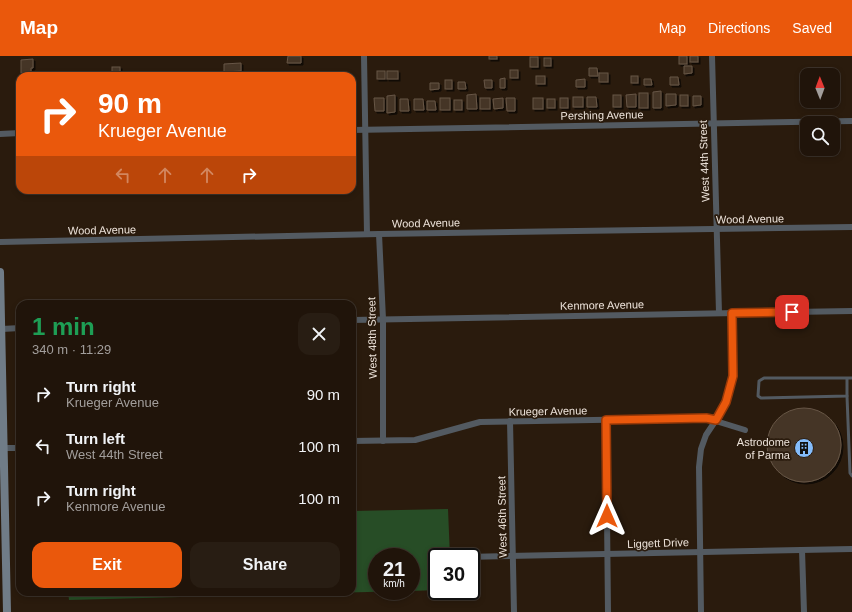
<!DOCTYPE html>
<meta charset="utf-8">
<style>
body{margin:0;font-family:Helvetica,sans-serif;background:#281d13;color:#f1f3f6;height:100vh;display:flex;flex-direction:column;font-size:15px;white-space:nowrap}
*{box-sizing:border-box;margin:0}
p{font-size:13px;color:#a29e9c}
.icon{flex:none;width:22px;height:22px;fill:none;stroke:currentColor;stroke-width:2;stroke-linecap:round;stroke-linejoin:round}
.map{position:relative;flex:1;overflow:hidden}
.side{position:absolute;left:16px;top:244px;width:340px;height:296px;display:flex;flex-direction:column;background:#20140a;border-radius:12px;box-shadow:0 2px 6px #0003,0 0 0 1px #3d332b}
.side>*{flex:none}
.banner{position:absolute;left:16px;top:16px;width:340px;height:122px;border-radius:12px;box-shadow:0 2px 6px #0003,0 0 0 1px #3d332b;background:#ea580c;color:#fff;overflow:hidden}
.needle{width:26px;rotate:359deg}
.buttons{position:absolute;left:800px;top:12px;display:grid;gap:8px}
.buttons a{display:grid;place-items:center;width:40px;height:40px;border-radius:8px;background:#20140a;box-shadow:0 2px 6px #0003,0 0 0 1px #3d332b;font-size:20px}
.speed{position:absolute;left:368px;top:492px;display:flex;gap:8px;font-size:20px;font-weight:700;text-align:center}
.speed>*{display:grid;place-content:center;width:52px;height:52px;border-radius:50%;background:#20140a;box-shadow:0 2px 6px #0003,0 0 0 1px #3d332b;line-height:1}
.speed small{font-size:10px;font-weight:400}
.speed .limit{border:2px solid #111;border-radius:6px;background:#fff;color:#111}
.pin{position:absolute;display:grid;place-items:center;width:34px;height:34px;color:#fff;margin:-17px;border-radius:8px;box-shadow:0 2px 6px #0006}
.me{position:absolute;width:44px;margin:-22px;rotate:0deg;stroke-linejoin:round;filter:drop-shadow(0 0 3px #0008)}
.turn{display:flex;align-items:center;gap:14px;height:84px;padding:0 16px;font-size:18px}
.turn .icon{width:52px;height:52px;stroke-width:2.5}
.turn b{display:block;font-size:28px;line-height:34px}
.lanes{display:flex;align-items:center;height:38px;padding:0 16px;background:#0003;justify-content:center;gap:20px;direction:ltr}
.lanes .off{opacity:.35}
.round{display:grid;place-items:center;flex:none;width:42px;height:42px;border-radius:12px;background:#281d13}
.head{display:flex;align-items:center;justify-content:space-between;height:68px;padding:0 16px}
h1{font-size:24px;font-weight:600;line-height:30px;color:#1e9e55}
.button{display:flex;gap:8px;margin-top:auto;padding:8px 16px}
.button a{flex:1;height:46px;border-radius:12px;background:#ea580c;color:#fff;font-size:16px;font-weight:600;line-height:46px;text-align:center}
.button a+a{background:#281d13;color:#f1f3f6}
ul{padding:0;list-style:none}
li{display:flex;align-items:center;gap:12px;height:52px;padding:0 16px}
li div{flex:1}
li b{display:block;font-size:15px}
li em{font-style:normal}
header{display:flex;align-items:center;gap:24px;box-sizing:border-box;height:56px;padding:0 20px;background:#ea580c;color:#fff}
header strong{font-size:19px}
nav{display:flex;gap:22px;margin-inline-start:auto;font-size:14px}
.map>svg:first-child{display:block}
.forest{fill:#274d26}
.building{fill:#453526;stroke:#675646;filter:url(#shadow)}
.lines{fill:none;stroke-linecap:round;stroke-linejoin:round}
.lane{stroke:#535a61;stroke-width:3}
.street{stroke:#535a61;stroke-width:6}
.secondary{stroke:#707c87;stroke-width:8}
.route-casing{stroke:#983908;stroke-width:10}
.route{stroke:#ea580c;stroke-width:7}
.labels{text-anchor:middle;dominant-baseline:central;stroke-width:3.5;stroke-linejoin:round;paint-order:stroke}
.street-label{font-size:11px;fill:#ede3da;stroke:#2a1b0d}
.poi-label{font-size:11px;fill:#ede3da;stroke:#2a1b0d;text-anchor:end}
</style>
<header>
<strong>Map</strong>
<nav><a>Map</a><a>Directions</a><a>Saved</a></nav>
</header>
<div class="map">
<svg width="852" height="556" viewBox="0 0 852 556">
<defs>
<filter id="shadow"><feDropShadow dx="2" dy="2" stdDeviation="0" flood-color="#0009"/></filter>
</defs>
<rect width="100%" height="100%" fill="#2a1b0d"/>
<!-- forest -->
<path class="forest" d="M448 453 450 501H437V534L411 535V501H377V535H406L69 544 68 536H352V455Z"/>
<!-- building -->
<g class="building">
<path d="M288 0H301V7H287Z"/>
<rect x="489" y="0" width="8" height="3"/>
<rect x="679" y="0" width="8" height="8"/>
<rect x="690" y="0" width="8" height="6"/>
<rect x="530" y="1" width="8" height="10"/>
<rect x="544" y="2" width="7" height="8"/>
<path d="M33 3V12H31V17H21V4Z"/>
<path d="M241 7V15L224 16V8Z"/>
<path d="M684 10H692V17L684 18Z"/>
<rect x="112" y="11" width="8" height="7"/>
<path d="M589 12H597L598 20H589Z"/>
<rect x="510" y="14" width="8" height="8"/>
<rect x="377" y="15" width="8" height="8"/>
<rect x="387" y="15" width="11" height="8"/>
<rect x="599" y="17" width="9" height="9"/>
<rect x="536" y="20" width="9" height="8"/>
<rect x="631" y="20" width="7" height="7"/>
<path d="M670 21H678L679 29H670Z"/>
<path d="M505 22V32H500V23Z"/>
<path d="M585 23V31H576V24Z"/>
<path d="M644 23H651L652 29H644Z"/>
<rect x="445" y="24" width="7" height="9"/>
<path d="M484 24H492V32H485Z"/>
<path d="M458 26H465L466 33H458Z"/>
<path d="M430 27H439V33L430 34Z"/>
<path d="M661 35V52H653V36Z"/>
<rect x="639" y="37" width="9" height="15"/>
<path d="M476 38 477 53H467V39Z"/>
<path d="M636 38V51H627L626 39Z"/>
<path d="M666 38H676V49L666 50Z"/>
<path d="M395 39V56L387 57V40Z"/>
<rect x="613" y="39" width="8" height="12"/>
<rect x="680" y="39" width="8" height="11"/>
<path d="M693 40H701V49L693 50Z"/>
<rect x="573" y="41" width="10" height="10"/>
<path d="M587 41H596L597 51H587Z"/>
<path d="M374 42H384V55H375Z"/>
<rect x="440" y="42" width="10" height="12"/>
<rect x="480" y="42" width="10" height="11"/>
<path d="M503 42V52L494 53 493 43Z"/>
<path d="M506 42H515V55H507Z"/>
<rect x="533" y="42" width="10" height="11"/>
<rect x="560" y="42" width="8" height="10"/>
<path d="M400 43H408L409 55H400Z"/>
<path d="M414 43H423L424 54H414Z"/>
<rect x="547" y="43" width="8" height="9"/>
<rect x="454" y="44" width="8" height="10"/>
<path d="M427 45H435L436 54H427Z"/>
<circle cx="804" cy="389" r="37"/>
</g>
<g class="lines">
<!-- lane -->
<g class="lane">
<path d="M847 322H764L759 325 758 340 761 342 847 340V322H852"/>
<path d="M847 340 850 417 852 420"/>
</g>
<!-- street -->
<g class="street">
<path d="M364 0 367 178"/>
<path d="M712 0 719 257"/>
<path d="M352 74 852 65"/>
<path d="M0 78 20 77"/>
<path d="M379 178 383 263V385"/>
<path d="M0 186 379 178 852 171"/>
<path d="M352 264 852 255"/>
<path d="M2 273 20 272"/>
<path d="M606 364 608 556"/>
<path d="M510 365 514 556"/>
<path d="M352 385 415 384 480 366 706 362 745 374"/>
<path d="M4 392H20"/>
<path d="M802 494 804 556"/>
<path d="M465 501 852 493"/>
<path d="M701 556 699 411 701 393 706 379 716 364 726 346 733 320 732 257"/>
</g>
<!-- secondary -->
<path class="secondary" d="M0 216 7 556"/>
</g>
<g class="lines">
<!-- route casing -->
<g class="route-casing">
<path id="route" d="M607 460 606 364 706 362 716 364 726 346 733 320 732 257 792 256"/>
</g>
<!-- route -->
<use href="#route" class="route"/>
</g>
<!-- icons -->
<defs>
<g id="building-disc" transform="scale(1)"><circle r="9.5" fill="#84bcfb" stroke="#2a1b0d"/><path d="M-4-6H4V6H1V3H-1V6H-4ZM-2.5-4.3h1.7v1.8h-1.7ZM.8-4.3h1.7v1.8H.8ZM-2.5-1h1.7V.8h-1.7ZM.8-1h1.7V.8H.8Z" fill="#111"/></g>
</defs>
<g fill-rule="evenodd">
<use href="#building-disc" x="804" y="392"/>
</g>
<g class="labels">
<!-- street labels -->
<g class="street-label">
<text transform="translate(602 59) rotate(-1)">Pershing Avenue</text>
<text transform="translate(704 105) rotate(-92)">West 44th Street</text>
<text transform="translate(750 163) rotate(-1)">Wood Avenue</text>
<text transform="translate(426 167) rotate(-1)">Wood Avenue</text>
<text transform="translate(102 174) rotate(-1)">Wood Avenue</text>
<text transform="translate(602 249) rotate(-1)">Kenmore Avenue</text>
<text transform="translate(372 282) rotate(-91)">West 48th Street</text>
<text transform="translate(548 355) rotate(-1)">Krueger Avenue</text>
<text transform="translate(502 461) rotate(-91)">West 46th Street</text>
<text transform="translate(658 487) rotate(-2)">Liggett Drive</text>
</g>
<!-- poi labels -->
<g class="poi-label">
<text x="790" y="386">Astrodome<tspan x="790" dy="13">of Parma</tspan></text>
</g>
</g>
</svg>
<div class="buttons">
<a><svg class="needle" viewBox="-14 -14 28 28"><path d="M0-13l5 13h-10z" fill="#e53935"/><path d="M0 13l5-13h-10z" fill="#a29e9c"/></svg></a>
<a><svg class="icon" aria-label="search" viewBox="0 0 24 24"><circle cx="10" cy="10" r="6"/><path d="M15 15l6 6"/></svg></a>
</div>
<div class="speed"><div>21<small>km/h</small></div><div class="limit">30</div></div>
<div class="pin" style="left:792px;top:256px;background:#d93025"><svg class="icon" aria-label="arrive" viewBox="0 0 24 24"><path d="M6 21V4h12l-3 4 3 4H6"/></svg></div>
<svg class="me" style="left:607px;top:460px" viewBox="-20 -20 40 40"><path d="M0-17L14 15 0 8-14 15z" fill="#ea580c" stroke="#fff" stroke-width="4"/></svg>
<div class="banner">
<div class="turn"><svg class="icon" aria-label="right" viewBox="0 0 24 24"><path d="M7 20v-9h11M14 6l5 5-5 5"/></svg><div><b>90 m</b>Krueger Avenue</div></div>
<div class="lanes"><svg class="icon off" aria-label="left" viewBox="0 0 24 24"><path d="M17 20v-9H6M10 6l-5 5 5 5"/></svg><svg class="icon off" aria-label="ahead" viewBox="0 0 24 24"><path d="M12 20V5M6 11l6-6 6 6"/></svg><svg class="icon off" aria-label="ahead" viewBox="0 0 24 24"><path d="M12 20V5M6 11l6-6 6 6"/></svg><svg class="icon" aria-label="right" viewBox="0 0 24 24"><path d="M7 20v-9h11M14 6l5 5-5 5"/></svg></div>
</div>
<section class="side">
<div class="head"><div><h1>1 min</h1><p>340 m · 11:29</p></div><a class="round"><svg class="icon" aria-label="close" viewBox="0 0 24 24"><path d="M6 6l12 12M18 6L6 18"/></svg></a></div>
<ul>
<li><svg class="icon" aria-label="right" viewBox="0 0 24 24"><path d="M7 20v-9h11M14 6l5 5-5 5"/></svg><div><b>Turn right</b><p>Krueger Avenue</p></div><em>90 m</em></li>
<li><svg class="icon" aria-label="left" viewBox="0 0 24 24"><path d="M17 20v-9H6M10 6l-5 5 5 5"/></svg><div><b>Turn left</b><p>West 44th Street</p></div><em>100 m</em></li>
<li><svg class="icon" aria-label="right" viewBox="0 0 24 24"><path d="M7 20v-9h11M14 6l5 5-5 5"/></svg><div><b>Turn right</b><p>Kenmore Avenue</p></div><em>100 m</em></li>
</ul>
<div class="button"><a>Exit</a><a>Share</a></div>
</section>
</div>
